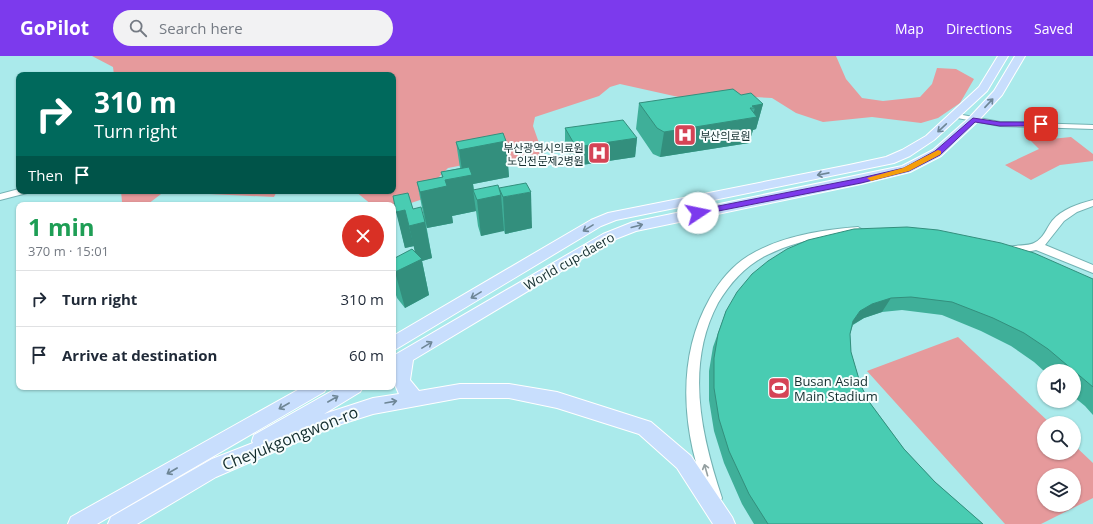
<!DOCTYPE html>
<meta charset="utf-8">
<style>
body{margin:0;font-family:"Open Sans","Noto Sans KR",sans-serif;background:#f2f2f3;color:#1f2937;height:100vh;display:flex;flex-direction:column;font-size:15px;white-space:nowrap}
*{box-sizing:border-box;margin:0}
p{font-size:13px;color:#747a83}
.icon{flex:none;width:22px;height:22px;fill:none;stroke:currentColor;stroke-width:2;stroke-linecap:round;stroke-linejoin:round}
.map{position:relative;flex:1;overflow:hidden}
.drawer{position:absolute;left:16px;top:146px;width:380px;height:188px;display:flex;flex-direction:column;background:#fff;border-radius:8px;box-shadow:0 1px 3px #0004}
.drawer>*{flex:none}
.top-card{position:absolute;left:16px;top:16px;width:380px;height:122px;border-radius:8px;box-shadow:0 1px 3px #0004;background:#00695c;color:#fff;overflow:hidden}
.fabs{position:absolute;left:1037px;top:308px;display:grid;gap:8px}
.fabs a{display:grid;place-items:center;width:44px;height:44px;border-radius:50%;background:#fff;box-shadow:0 1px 3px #0004;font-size:20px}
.pin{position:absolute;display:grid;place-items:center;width:34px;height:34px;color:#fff;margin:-17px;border-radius:8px;box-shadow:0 2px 6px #0006}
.me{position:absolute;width:44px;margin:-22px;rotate:79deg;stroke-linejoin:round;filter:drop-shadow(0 0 3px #0008)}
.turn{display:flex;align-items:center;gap:14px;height:84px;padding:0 12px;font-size:18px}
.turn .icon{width:52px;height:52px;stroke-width:2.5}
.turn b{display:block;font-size:28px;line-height:34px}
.then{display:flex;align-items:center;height:38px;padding:0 12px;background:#0003;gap:8px;font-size:15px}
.round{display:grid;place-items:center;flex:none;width:42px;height:42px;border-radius:21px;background:#f2f2f3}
.overview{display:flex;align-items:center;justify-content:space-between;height:68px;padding:0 12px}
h1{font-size:24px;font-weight:700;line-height:30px;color:#1e9e55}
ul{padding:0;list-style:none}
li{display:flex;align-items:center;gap:12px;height:56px;padding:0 12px;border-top:1px solid #e0e1e3}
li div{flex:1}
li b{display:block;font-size:15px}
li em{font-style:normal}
header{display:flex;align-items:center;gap:24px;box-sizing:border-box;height:56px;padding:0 20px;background:#7c3aed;color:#fff}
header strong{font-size:19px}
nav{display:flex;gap:22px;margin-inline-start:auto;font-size:14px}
.search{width:280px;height:36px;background:#f2f2f3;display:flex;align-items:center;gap:10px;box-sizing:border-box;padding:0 14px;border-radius:22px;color:#747a83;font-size:15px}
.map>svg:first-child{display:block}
.green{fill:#e69a9c;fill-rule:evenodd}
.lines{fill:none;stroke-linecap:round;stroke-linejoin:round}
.minor-casing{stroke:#73b2b3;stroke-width:2}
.major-casing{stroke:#fff;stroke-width:2}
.minor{fill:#fff;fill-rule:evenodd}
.major{fill:#c8defd;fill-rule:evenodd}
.wall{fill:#3faf99}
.shaded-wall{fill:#338f7d}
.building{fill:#49ccb2;stroke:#338f7d}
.oneway{stroke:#6e8696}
.oneway2{stroke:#95a0a1}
.route{fill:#7c3aed;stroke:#51269a}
.slow{fill:#f59e0b}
.labels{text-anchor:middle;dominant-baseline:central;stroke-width:4;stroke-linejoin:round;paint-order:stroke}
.far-poi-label{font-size:11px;fill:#132d2e;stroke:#f8fefe;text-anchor:start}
.street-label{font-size:13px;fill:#132d2e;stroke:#f8fefe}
.poi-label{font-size:13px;fill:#132d2e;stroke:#f8fefe;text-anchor:start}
.near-street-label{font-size:16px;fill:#132d2e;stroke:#f8fefe}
</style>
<header>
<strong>GoPilot</strong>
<div class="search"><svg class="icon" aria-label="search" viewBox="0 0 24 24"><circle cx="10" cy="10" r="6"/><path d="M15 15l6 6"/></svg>Search here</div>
<nav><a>Map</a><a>Directions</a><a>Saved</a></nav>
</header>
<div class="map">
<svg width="1093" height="468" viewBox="0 0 1093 468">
<rect width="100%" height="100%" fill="#aaeaeb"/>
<!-- green -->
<g class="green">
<path d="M92 0H836L846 23 862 42 883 45 920 41 932 28 937 12 956 13 974 23 960 47 938 62 921 67 872 61 823 66 796 57 772 42 733 40 683 42 620 28 610 31 599 40 535 61 533 70 539 87 540 106 522 111 504 101 448 112 429 131 423 143 393 153V149H372L355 135H393V19H114L113 11Z"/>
<path d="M1071 81 1093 98V105L1060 109 1031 124 1005 109 1039 93 1031 85Z"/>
<path d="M121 135H165L148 148 122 146Z"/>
<path d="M189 135H277L274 141 188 137Z"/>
<path d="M958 281 1050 367H1044V397H1074V389L1093 407V442L1041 468H1005L867 315ZM1044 419H1074V449H1044Z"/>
</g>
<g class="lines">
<!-- minor casing -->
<g class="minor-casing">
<g id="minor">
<path d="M952 57 1000 66 1093 69V73L1000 70 952 61Z"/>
<path d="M19 133V135H29L27 137 0 144V138Z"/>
<path d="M1093 144V150L1077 156 1064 165 1045 189 1093 209V217L1036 194 1017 198 1003 197 1002 194C1006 188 1026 191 1034 187 1044 182 1046 173 1052 165 1062 153 1078 148 1093 144Z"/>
<path d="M858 171 863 174 862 176C852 179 841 179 831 180 809 183 787 189 767 199 746 209 730 227 718 247 685 309 701 379 722 442L720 447 715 449 710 447C683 383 674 305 710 242 719 226 732 210 748 200 781 180 820 174 858 171Z"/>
</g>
</g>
<!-- major casing -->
<g class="major-casing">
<g id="major">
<path d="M998 0H1008L987 35 934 84 910 100 894 107 616 164 601 170 393 295V280L591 164 608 157 849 109 886 101 902 94 926 80 979 31Z"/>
<path d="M1015 0H1025L1002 39 977 66 941 100 910 116 861 128 636 175 613 184 413 304 410 324 419 335 460 328H509L557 336 651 366 691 400 732 461 735 468H713L677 412 639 378 557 352 509 342H460L373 358 332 371 216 421 137 468H108L111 461 212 403 253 387 252 385 254 379 339 331H363L360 336 324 358 373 342 399 338 393 324V300L603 178 633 166 902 110 933 94 969 62 994 35Z"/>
<path d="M303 331H327L324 336 97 468H68L71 461Z"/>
</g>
</g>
<!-- minor -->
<use href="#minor" class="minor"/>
<!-- major -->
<use href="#major" class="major"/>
</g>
<!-- wall -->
<g class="wall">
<path d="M741 39 763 48 756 73 753 74 749 87 660 101 653 98 636 73 639 47Z"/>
<path d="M565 72 637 82 635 101 575 110 565 91Z"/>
<path d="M506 85 509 121 473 128 474 134 499 132 532 172 505 178 504 174 481 180 478 170 476 155 452 160 453 167 427 172 426 168 432 202 422 205 429 239 405 252 397 242 393 230V203L415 196 414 190 405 192 393 140 424 162 417 126 442 121 441 116 460 112 456 86Z"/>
<path d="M1093 223V359L1085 350 1074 341V315H1044L1034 306 1011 290 981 275 942 259 902 254 882 256 864 262 853 269 850 278 851 296 861 330 870 347 904 393 935 426 983 468H754L742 448 724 407 714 375 709 344V315L713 291 726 255Z"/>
</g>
<!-- shaded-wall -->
<g class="shaded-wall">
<path d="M763 48 756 73 753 74 749 87 660 101 664 76 752 62 755 52 752 50Z"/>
<path d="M637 82 635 101 575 110 576 91Z"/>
<path d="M506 85 509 121 473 128 474 137 473 134 476 155 452 160 453 167 427 172 420 136 445 124 463 121 459 94Z"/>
<path d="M531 136 532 172 505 178 503 141Z"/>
<path d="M501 139 504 175 481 180 477 144Z"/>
<path d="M405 154 414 190 405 192 396 156Z"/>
<path d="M425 166 432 202 422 205 429 239 405 252 395 216 417 205 409 170Z"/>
<path d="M891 242 882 256 864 262 852 269 853 265 860 255 872 248Z"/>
</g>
<!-- building -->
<g class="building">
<path d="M733 33 741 39 751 37 763 48 752 50 755 52H750L757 61 664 76 657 72 639 47Z"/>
<path d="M623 64 637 82 576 91 565 72Z"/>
<path d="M503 77 506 85 459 94 456 86Z"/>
<path d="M469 111 472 119 445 124 447 130 420 136 417 126 443 121 441 116Z"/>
<path d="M526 127 531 136 503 141 499 132Z"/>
<path d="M498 129 501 139 477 144 473 134Z"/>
<path d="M408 137 413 153 421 151 425 166 409 170 405 154 396 156 393 140Z"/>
<path d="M907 171 938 174 1001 187 1034 197 1093 223V331L1048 293 1024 277 993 262 952 246 911 241 891 242 872 248 860 255 853 265 850 278 851 296 861 330 870 347 904 393 935 426 983 468H768L749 438 729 395 719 363 714 332V302L718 278 726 255 737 236 752 218 768 205 787 193 808 184 854 173Z"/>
<path d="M412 193 422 203 395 216 393 214V203Z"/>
</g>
<!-- one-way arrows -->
<defs><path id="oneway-shaft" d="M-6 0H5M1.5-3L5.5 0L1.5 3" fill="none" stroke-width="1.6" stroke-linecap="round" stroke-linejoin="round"/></defs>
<g class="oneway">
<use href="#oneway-shaft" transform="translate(989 47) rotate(-47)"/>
<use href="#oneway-shaft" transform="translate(942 72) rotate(137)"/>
<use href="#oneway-shaft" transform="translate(823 118) rotate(169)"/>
<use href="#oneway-shaft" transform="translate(637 170) rotate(-15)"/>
<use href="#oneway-shaft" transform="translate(588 172) rotate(148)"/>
<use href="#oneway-shaft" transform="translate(476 239) rotate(149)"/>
<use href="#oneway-shaft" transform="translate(427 289) rotate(-31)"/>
<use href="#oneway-shaft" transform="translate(333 343) rotate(-30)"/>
<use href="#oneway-shaft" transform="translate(391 346) rotate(-10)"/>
<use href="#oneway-shaft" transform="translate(284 350) rotate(150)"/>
<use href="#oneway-shaft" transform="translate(172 415) rotate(150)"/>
</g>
<use class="oneway2" href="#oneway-shaft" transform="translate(706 414) rotate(-106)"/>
<!-- route -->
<path class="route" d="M973 62 1000 66H1041L1044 68 1041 70H1000L975 66 940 99 909 115 861 127 698 159 694 157 698 154 861 122 904 112 935 95Z"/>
<!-- slow -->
<path class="slow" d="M938 94 941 95V98L909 115 871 125 867 122 903 112Z"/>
<!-- icons -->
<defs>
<g id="hospital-square" transform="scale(1.15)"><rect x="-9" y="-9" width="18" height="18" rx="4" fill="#d54456" stroke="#f8fefe"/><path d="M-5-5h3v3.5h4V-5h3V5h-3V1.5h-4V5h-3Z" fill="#fff"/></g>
<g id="stadium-square" transform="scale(1.15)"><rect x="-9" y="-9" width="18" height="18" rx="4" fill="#d54456" stroke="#f8fefe"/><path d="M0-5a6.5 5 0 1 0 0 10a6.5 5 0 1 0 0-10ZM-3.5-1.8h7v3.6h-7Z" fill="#fff"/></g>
</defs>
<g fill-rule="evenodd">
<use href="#hospital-square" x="685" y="79"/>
<use href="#hospital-square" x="599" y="97"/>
<use href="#stadium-square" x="779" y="332"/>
</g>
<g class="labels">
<!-- far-poi labels -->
<g class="far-poi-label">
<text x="700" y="79">부산의료원</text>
<text x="584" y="91" text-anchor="end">부산광역시의료원<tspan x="584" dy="13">노인전문제2병원</tspan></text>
</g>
<!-- street labels -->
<g class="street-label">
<text transform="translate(569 205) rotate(-30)">World cup-daero</text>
</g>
<!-- poi labels -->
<g class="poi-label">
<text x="794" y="325">Busan Asiad<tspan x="794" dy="15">Main Stadium</tspan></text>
</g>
<!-- near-street labels -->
<g class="near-street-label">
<text transform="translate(290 382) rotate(-22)">Cheyukgongwon-ro</text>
</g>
</g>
</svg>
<div class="fabs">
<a><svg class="icon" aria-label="sound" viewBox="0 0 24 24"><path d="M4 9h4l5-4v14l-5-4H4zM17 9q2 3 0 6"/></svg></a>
<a><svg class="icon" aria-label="search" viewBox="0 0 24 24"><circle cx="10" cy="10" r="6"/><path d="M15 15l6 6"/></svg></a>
<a><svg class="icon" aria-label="layers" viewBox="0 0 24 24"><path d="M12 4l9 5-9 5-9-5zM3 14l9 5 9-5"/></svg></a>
</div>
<div class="pin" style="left:1041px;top:68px;background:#d93025"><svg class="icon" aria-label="arrive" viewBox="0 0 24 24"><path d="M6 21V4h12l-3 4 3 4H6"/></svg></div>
<svg class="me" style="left:698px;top:157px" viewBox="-20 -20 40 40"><circle r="19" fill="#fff"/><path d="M0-13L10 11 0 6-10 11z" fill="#7c3aed"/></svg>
<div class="top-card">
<div class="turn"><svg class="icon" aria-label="right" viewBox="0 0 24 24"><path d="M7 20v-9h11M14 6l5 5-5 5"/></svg><div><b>310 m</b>Turn right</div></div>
<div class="then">Then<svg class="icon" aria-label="arrive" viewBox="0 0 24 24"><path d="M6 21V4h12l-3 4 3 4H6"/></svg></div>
</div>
<section class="drawer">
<div class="overview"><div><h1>1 min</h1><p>370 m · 15:01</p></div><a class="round" style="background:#d93025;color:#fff"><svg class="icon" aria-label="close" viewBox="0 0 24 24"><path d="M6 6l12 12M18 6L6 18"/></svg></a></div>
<ul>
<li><svg class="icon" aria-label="right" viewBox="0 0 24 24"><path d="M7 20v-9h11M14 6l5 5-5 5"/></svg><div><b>Turn right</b></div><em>310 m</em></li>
<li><svg class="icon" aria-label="arrive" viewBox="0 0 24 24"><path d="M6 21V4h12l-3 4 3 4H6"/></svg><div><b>Arrive at destination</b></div><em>60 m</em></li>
</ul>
</section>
</div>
